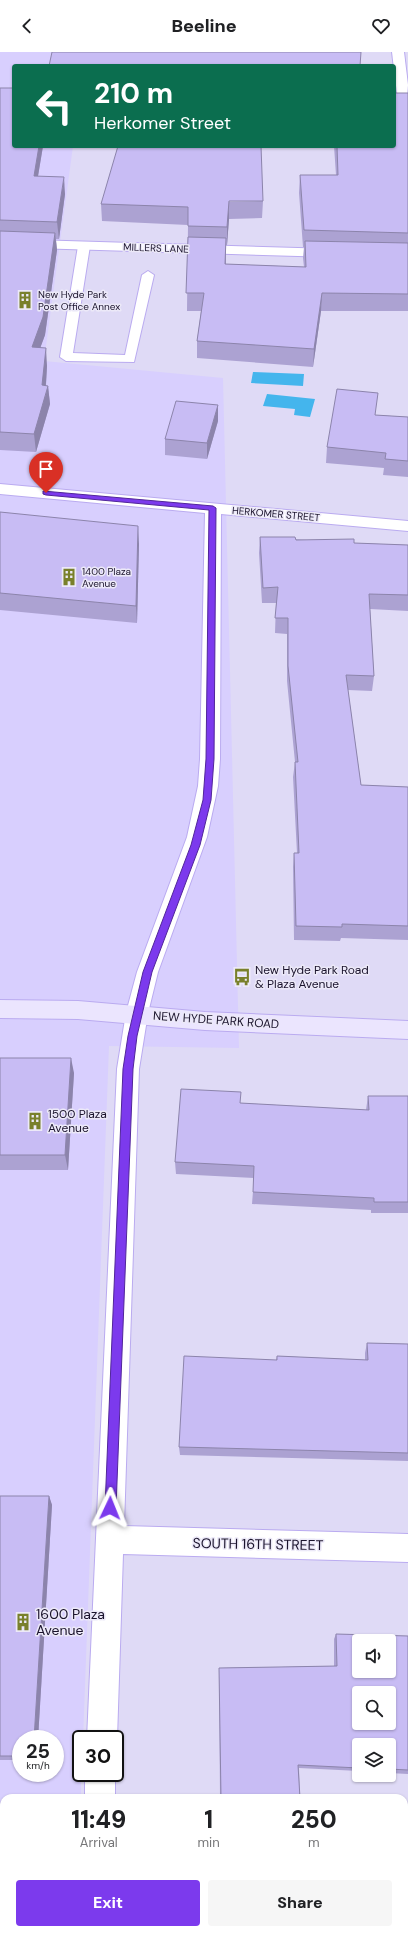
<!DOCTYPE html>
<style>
body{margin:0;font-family:"DM Sans",sans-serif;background:#f6f6f6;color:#202124;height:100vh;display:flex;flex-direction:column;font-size:15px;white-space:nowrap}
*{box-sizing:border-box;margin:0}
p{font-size:13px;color:#757577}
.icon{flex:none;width:22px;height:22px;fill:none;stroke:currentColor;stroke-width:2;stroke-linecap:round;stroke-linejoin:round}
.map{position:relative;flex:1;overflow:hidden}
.details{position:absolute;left:0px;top:1742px;width:408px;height:140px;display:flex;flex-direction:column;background:#fff;border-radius:12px 12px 0 0;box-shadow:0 1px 3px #0004}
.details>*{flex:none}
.guide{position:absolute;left:12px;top:12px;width:384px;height:84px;border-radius:4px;box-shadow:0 1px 3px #0004;background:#0b6e4f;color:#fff;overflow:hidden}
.tools{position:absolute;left:352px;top:1582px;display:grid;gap:8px}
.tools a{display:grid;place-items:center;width:44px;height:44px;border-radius:4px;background:#fff;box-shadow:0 1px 3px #0004;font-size:20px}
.speed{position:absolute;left:12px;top:1678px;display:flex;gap:8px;font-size:20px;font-weight:700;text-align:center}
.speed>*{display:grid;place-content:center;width:52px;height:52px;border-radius:50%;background:#fff;box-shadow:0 1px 3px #0004;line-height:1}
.speed small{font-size:10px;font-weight:400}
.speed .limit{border:2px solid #111;border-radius:6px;background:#fff;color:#111}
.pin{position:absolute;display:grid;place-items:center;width:34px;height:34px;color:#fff;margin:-41px -17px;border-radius:50% 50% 50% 0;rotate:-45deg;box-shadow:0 0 4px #0007}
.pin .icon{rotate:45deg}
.me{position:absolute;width:44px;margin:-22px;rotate:2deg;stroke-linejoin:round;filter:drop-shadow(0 0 3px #0008)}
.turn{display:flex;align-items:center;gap:14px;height:84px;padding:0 16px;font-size:18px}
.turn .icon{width:52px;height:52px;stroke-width:2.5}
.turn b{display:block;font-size:28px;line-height:34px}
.eta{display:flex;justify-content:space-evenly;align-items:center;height:68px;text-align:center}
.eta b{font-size:24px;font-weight:800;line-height:28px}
.action{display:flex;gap:8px;margin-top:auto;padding:8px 16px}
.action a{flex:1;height:46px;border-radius:4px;background:#7c3aed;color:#fff;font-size:16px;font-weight:800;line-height:46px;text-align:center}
.action a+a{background:#f6f6f6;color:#202124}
header{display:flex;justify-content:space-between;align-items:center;height:52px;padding:0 16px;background:#fff;font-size:18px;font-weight:800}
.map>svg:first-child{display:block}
.built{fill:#d8cffe;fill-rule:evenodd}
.water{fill:#44b5ed}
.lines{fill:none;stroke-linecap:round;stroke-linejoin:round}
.service-casing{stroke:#baabf0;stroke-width:2}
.minor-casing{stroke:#baabf0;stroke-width:2}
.secondary-casing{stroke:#baabf0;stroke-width:2}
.service{fill:#fff;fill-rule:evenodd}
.minor{fill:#fff;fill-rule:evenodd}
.secondary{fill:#ebe5fe;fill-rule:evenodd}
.wall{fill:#aca2d2}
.shaded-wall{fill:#8c84ab}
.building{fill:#c8bcf4;stroke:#8c84ab;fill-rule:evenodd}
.route{fill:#7c3aed;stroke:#51269a}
.labels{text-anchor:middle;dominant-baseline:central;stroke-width:3;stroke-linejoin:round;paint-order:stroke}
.far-street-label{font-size:10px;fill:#1a132c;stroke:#ece9f8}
.far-poi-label{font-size:10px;fill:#1a132c;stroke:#ece9f8;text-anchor:start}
.poi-label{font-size:12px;fill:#1a132c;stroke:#ece9f8;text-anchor:start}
.street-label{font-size:12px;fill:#1a132c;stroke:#ece9f8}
.near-street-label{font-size:14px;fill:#1a132c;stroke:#ece9f8}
.near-poi-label{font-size:14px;fill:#1a132c;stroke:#ece9f8;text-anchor:start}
</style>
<header><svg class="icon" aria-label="back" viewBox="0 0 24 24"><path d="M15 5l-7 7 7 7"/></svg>Beeline<svg class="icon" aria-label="heart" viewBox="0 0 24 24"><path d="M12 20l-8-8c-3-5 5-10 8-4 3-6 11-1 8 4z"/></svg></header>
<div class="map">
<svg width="408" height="1882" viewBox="0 0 408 1882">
<rect width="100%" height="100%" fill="#dfdaf6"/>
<!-- built -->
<path class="built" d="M0 0H86L84 14H14V94H73L44 309 223 326 239 996 109 994 83 1687H81V1746H4V1878H76V1882H0ZM21 1687H55V1721H21Z"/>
<!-- water -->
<g class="water">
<path d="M253 320 304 322 303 334 251 331Z"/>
<path d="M267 342 315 347 310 365 294 363 295 357 263 354Z"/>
</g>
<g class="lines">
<!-- service casing -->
<g class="service-casing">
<path id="service" d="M84 191 90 194 73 301 125 303 142 223 148 219 154 223 134 310 66 309 60 305 78 194Z"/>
</g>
<!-- minor casing -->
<g class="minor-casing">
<g id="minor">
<path d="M392 0H404L408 33 407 45H399L397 42Z"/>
<path d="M0 187 333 197 338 198 340 201 338 204 333 205 0 195Z"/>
<path d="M0 432 408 469V479L221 462 220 707 218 734 207 785 158 920 148 961 139 1017 124 1474 408 1482V1510L123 1502 117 1687 115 1692V1687H87L117 1017 126 961 137 920 187 785 198 734 200 707 205 461 0 442Z"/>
<rect x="85" y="1721" width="30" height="25"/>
<rect x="79" y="1878" width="32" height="4"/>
</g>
</g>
<!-- secondary casing -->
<g class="secondary-casing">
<path id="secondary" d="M0 948 78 949 205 960 408 969V987L205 978 78 967 0 966Z"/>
</g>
<!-- service -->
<use href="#service" class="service"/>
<!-- minor -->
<use href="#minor" class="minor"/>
<!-- secondary -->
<use href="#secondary" class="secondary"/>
</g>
<!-- wall -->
<g class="wall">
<path d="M0 36 43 94 38 124 65 142 59 187H56L57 198 45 283 40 296 47 314 46 334H48L50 352 36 400 0 398Z"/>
<path d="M408 41V259H321L313 315 197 306V289L201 259H187L188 173 102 169 101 152 263 149 262 166 229 167 227 193H226V212L304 215 303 206 304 195H303L299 141 300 123H336L334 94H394Z"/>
<path d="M218 353V369L207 407 165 403V387Z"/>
<path d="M376 363 408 365V425L383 423 384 416 326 411 327 395Z"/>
<path d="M0 460 139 492 137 571 0 558Z"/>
<path d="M260 485 354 491 408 493V559L370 557 374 624 372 639 348 638 361 733 408 735V888L341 886 340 889 294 888 293 815 294 801H297L293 725 295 710 287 629V582L275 581 276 551H262L259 501Z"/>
<path d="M0 1006 74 1021 68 1118H0Z"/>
<path d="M368 1044H408V1161H371V1158L252 1152 254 1126 176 1122 175 1110 240 1051 366 1058Z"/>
<path d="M367 1291 408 1292V1409L180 1403 179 1395 276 1308 277 1304 365 1308V1301Z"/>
<path d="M0 1444H49L52 1453 38 1687H21V1708H0Z"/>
<path d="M336 1582 408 1584V1722L389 1721V1693H359V1719L299 1716 300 1746H220L219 1616 334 1614V1587Z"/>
</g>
<!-- shaded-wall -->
<g class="shaded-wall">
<path d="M39 94H43L35 142 34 124Z"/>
<path d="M64 125 65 142 59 187 57 170Z"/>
<path d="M229 149V167L227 193V175Z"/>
<path d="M55 181 57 198 45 283 34 313 32 295Z"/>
<path d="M226 186V204L224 230 225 212Z"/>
<path d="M322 241 321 259 313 315 314 297Z"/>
<path d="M46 296 47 314 45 346 48 334 50 352 36 400 34 382Z"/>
<path d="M218 353V369L207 407V391Z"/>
<path d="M138 474 139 492 137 571 136 554Z"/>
<path d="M71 1006 74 1021 68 1118 65 1103Z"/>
<path d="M49 1444 52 1453 38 1687H34Z"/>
</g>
<!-- building -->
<g class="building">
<path d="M52 0H361L360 14H49Z"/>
<path d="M0 36H14V94H39L34 124 64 125 57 170 0 168Z"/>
<path d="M394 41H408V181L304 178 300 123H338L337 94H394Z"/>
<path d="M118 94H261L263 149H229L227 175 188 174V155L101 152Z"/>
<path d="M0 179 55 181 43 265 32 295 46 296 42 333 48 334 34 382 0 380Z"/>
<path d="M188 185 226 186 225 212 306 215 305 189 408 191V242L322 241 314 297 197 289 204 241H186Z"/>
<path d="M337 337 378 341 375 363 408 365V409L385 407 386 401 327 395Z"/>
<path d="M176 349 218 353 207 391 165 387Z"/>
<path d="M0 460 138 474 136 554 0 541Z"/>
<path d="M260 485H295L296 488 354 487V491L408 493V543L369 542 374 624 346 623 361 733 408 735V874L342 872V875L296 874 294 801H299L295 710H298L288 614V566H275L278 535 263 536Z"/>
<path d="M0 1006H71L65 1103H0Z"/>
<path d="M181 1037 241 1040 240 1051 369 1058 368 1044H408V1150H374V1146L253 1140 254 1114 175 1110Z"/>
<path d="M367 1291 408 1292V1401L179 1395 184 1304 277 1308V1304L368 1308Z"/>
<path d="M0 1444H49L34 1687H21V1704H0Z"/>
<path d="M336 1582 408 1584V1718L389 1717V1693H359V1716L298 1713 300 1746H221L219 1616 337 1614ZM359 1589H389V1619H359ZM359 1641H389V1671H359Z"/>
</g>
<!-- route -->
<path class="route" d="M43 439 213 454 216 456 214 707 211 748 200 793 152 920 137 984 133 1017 116 1456 114 1461 110 1462 106 1461 105 1456 123 1017 128 984 143 920 191 793 203 748 206 707 209 458 46 443 43 442Z"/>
<!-- icons -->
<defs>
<g id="building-bare" transform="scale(1.38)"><path d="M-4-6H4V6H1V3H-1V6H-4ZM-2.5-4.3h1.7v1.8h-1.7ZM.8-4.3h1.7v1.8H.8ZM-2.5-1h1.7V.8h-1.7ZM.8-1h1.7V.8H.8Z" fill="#79802b" stroke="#ece9f8" stroke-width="2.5" paint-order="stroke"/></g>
<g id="bus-bare" transform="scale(1.38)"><path d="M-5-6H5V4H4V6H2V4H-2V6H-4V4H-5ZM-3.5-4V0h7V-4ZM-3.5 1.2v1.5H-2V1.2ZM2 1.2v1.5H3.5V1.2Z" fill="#79802b" stroke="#ece9f8" stroke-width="2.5" paint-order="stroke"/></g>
</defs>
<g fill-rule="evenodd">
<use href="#building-bare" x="25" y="248"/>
<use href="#building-bare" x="69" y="525"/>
<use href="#bus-bare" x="242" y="925"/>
<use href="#building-bare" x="35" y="1069"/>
<use href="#building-bare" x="23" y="1570"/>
</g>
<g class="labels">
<!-- far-street labels -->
<g class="far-street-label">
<text transform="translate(156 196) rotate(2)">MILLERS LANE</text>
<text transform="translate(276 462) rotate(5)">HERKOMER STREET</text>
</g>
<!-- far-poi labels -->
<g class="far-poi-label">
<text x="38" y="242">New Hyde Park<tspan x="38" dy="12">Post Office Annex</tspan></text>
<text x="82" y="519">1400 Plaza<tspan x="82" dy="12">Avenue</tspan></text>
</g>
<!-- poi labels -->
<g class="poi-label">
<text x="255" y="918">New Hyde Park Road<tspan x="255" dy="14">&amp; Plaza Avenue</tspan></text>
<text x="48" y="1062">1500 Plaza<tspan x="48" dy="14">Avenue</tspan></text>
</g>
<!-- street labels -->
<g class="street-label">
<text transform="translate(216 968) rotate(4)">NEW HYDE PARK ROAD</text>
</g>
<!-- near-street labels -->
<g class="near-street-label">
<text transform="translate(258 1492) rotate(1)">SOUTH 16TH STREET</text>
</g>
<!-- near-poi labels -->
<g class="near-poi-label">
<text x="36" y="1562">1600 Plaza<tspan x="36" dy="16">Avenue</tspan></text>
</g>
</g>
</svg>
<div class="tools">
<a><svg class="icon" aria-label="sound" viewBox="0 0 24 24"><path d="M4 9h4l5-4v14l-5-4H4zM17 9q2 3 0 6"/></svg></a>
<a><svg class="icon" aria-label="search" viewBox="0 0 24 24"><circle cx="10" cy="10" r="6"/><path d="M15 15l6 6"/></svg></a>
<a><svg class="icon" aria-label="layers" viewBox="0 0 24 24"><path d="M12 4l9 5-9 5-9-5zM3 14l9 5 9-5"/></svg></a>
</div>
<div class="speed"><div>25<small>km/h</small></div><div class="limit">30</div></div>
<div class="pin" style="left:46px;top:441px;background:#d93025"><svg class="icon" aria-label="arrive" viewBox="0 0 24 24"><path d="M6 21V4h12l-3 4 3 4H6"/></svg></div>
<svg class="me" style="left:110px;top:1456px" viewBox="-20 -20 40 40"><path d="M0-17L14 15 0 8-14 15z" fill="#7c3aed" stroke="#fff" stroke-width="4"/></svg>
<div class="guide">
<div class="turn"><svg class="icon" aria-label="left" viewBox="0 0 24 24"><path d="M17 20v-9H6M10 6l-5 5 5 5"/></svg><div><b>210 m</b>Herkomer Street</div></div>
</div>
<section class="details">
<div class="eta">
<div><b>11:49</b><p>Arrival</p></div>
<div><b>1</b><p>min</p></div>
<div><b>250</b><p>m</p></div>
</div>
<div class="action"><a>Exit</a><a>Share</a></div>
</section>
</div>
